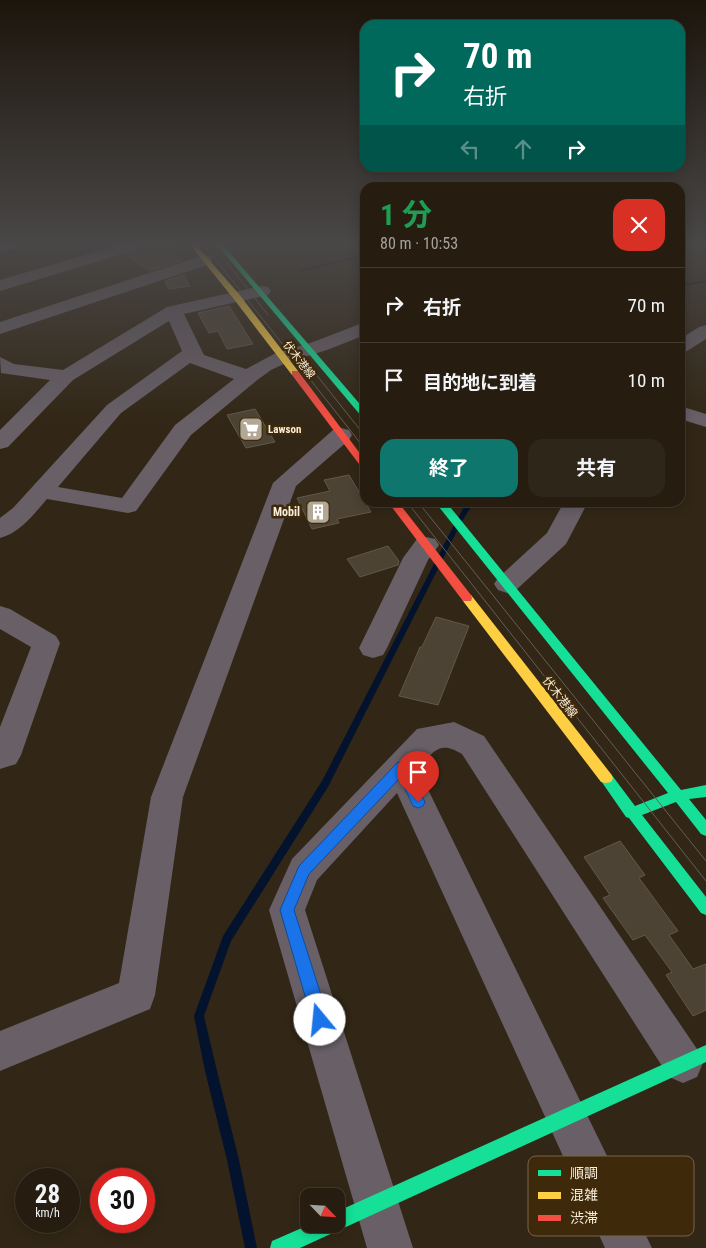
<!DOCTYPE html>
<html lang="ja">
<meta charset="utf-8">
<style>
body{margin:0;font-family:"Roboto Condensed","Noto Sans JP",sans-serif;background:#2e2619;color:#f1f3f6;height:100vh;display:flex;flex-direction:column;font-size:19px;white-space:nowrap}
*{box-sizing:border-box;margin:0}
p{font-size:16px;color:#a4a29f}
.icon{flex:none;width:28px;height:28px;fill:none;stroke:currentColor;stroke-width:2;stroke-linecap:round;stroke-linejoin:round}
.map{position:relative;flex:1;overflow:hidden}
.sheet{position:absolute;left:360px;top:182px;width:325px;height:325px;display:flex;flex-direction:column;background:#261d10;border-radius:15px;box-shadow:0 2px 12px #0003,0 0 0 1px #423b30}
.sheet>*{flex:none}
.top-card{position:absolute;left:360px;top:20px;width:325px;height:152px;border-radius:15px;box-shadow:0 2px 12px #0003,0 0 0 1px #423b30;background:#00695c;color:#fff;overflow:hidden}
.needle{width:32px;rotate:115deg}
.controls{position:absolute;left:300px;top:1188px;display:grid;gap:10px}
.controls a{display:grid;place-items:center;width:45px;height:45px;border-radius:10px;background:#261d10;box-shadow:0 2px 12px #0003,0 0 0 1px #423b30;font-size:25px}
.speed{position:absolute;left:15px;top:1168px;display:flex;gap:10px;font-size:25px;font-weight:700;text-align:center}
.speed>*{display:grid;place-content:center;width:65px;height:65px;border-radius:50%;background:#261d10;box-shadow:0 2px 12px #0003,0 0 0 1px #423b30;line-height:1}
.speed small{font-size:12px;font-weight:400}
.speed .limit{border:8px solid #d22;background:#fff;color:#111}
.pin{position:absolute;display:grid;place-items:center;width:42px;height:42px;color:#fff;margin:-51px -21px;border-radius:50% 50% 50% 0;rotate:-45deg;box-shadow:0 0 5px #0007}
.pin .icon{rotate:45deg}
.me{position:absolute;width:55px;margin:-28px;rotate:343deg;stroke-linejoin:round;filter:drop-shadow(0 0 4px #0008)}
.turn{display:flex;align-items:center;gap:18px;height:105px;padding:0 20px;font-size:22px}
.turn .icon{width:65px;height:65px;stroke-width:2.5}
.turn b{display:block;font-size:35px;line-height:42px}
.lanes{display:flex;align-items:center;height:48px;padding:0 20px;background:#0003;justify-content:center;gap:25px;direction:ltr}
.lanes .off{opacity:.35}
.round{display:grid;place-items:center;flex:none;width:52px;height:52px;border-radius:15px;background:#2e2619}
.overview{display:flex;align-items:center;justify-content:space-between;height:85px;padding:0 20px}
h1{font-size:30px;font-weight:700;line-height:38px;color:#1e9e55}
.primary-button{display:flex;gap:10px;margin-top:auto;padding:10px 20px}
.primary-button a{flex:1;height:58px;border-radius:15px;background:#0f766e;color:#fff;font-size:20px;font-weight:700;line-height:58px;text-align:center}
.primary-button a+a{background:#2e2619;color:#f1f3f6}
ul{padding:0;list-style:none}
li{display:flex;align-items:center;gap:15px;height:75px;padding:0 20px;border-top:1px solid #423b30}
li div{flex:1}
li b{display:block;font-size:19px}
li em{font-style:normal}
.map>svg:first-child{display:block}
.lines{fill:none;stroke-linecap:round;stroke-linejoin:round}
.stream{fill:#04132d;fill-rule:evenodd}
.building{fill:#4c4335;stroke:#62584a}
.street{fill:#685f67;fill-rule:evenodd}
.fast{fill:#16e098;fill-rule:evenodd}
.slow{fill:#ffcf43;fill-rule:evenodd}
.jam{fill:#f24e42;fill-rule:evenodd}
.tram{stroke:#655d58;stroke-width:1}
.route{fill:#1a73e8;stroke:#114b97}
.labels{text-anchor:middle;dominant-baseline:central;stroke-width:5;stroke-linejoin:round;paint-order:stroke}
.far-street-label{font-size:11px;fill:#f9eddb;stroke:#3e2a0a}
.far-poi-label{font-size:11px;font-weight:bold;fill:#f9eddb;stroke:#3e2a0a;text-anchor:start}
.poi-label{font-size:12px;font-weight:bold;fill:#f9eddb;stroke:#3e2a0a;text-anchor:end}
.street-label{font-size:12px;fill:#f9eddb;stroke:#3e2a0a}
.key{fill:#3e2a0a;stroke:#766449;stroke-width:1}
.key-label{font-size:14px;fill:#f9eddb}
</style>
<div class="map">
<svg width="706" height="1248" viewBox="0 0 706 1248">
<rect width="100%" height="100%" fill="#322716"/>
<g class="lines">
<!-- stream -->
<g class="stream">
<path d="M365 254V256L300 272 298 271Z"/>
<path d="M706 280V282L680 287V285Z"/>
<path d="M467 502H474L461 523 328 787 231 941 204 1016 217 1071 239 1160 257 1248H245L227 1160 205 1071 194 1016 223 936 322 781 455 523Z"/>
</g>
</g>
<!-- building -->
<g class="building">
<path d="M147 246H176L173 253 183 260 150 271 125 255 148 248Z"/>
<path d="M184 275 190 286 169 289 165 281Z"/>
<path d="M229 306 253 344 227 349 218 331 209 333 198 313Z"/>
<path d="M255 409 275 442 246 448 227 415Z"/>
<path d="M349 475 371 512 337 519 339 523 312 529 297 498 330 491 324 480Z"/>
<path d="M388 546 399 561 398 565 360 577 347 559Z"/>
<path d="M436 617 469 626 438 705 399 696 420 647H422Z"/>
<path d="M620 841 645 875 639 878 678 931 669 935 693 969 706 964V1010L693 1016 666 975 672 972 645 935 633 940 603 898 610 895 584 857Z"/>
</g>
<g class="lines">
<!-- street -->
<g class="street">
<path d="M0 246H16L14 249 0 253Z"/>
<path d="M116 246H141L139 249 0 291V280Z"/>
<path d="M204 255 210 256 212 260 210 264 0 334V322Z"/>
<path d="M262 286 268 287 271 291 268 295 184 314 204 355 246 369 274 354 313 342 365 322V335L327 350 288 362 271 370 256 381 191 435 136 511 128 513 47 499C34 514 20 533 0 538V518L13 508 107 405 182 351 169 321 73 380 8 447 0 449V430L50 380 1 373 0 357 14 364 63 370 167 307ZM190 363 234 379 175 425 122 498 58 487 121 413Z"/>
<path d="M706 325V339L687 351 680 353V339L699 327Z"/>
<path d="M680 406 706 414V427L680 419Z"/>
<path d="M341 428 349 430 352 435 349 440 296 486 183 797 155 995 150 1009 0 1071V1031L119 983 151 797 273 483 333 430Z"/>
<path d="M564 502H588L566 544 516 590 507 593 498 590 494 584 498 578 547 533Z"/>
<path d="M426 537 435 539 439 545 428 560 387 648 383 655 373 658 363 655 359 648 403 558 417 539Z"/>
<path d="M0 606 10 609 56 636 60 643 21 755 16 764 0 769V727L31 647 0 629Z"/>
<path d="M454 722 484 736 697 1049 703 1063 697 1077 683 1083 669 1077 462 754C438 740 434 752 418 769L652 1248H605L397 793 317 880 305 910 413 1248H367L269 910 292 859 417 729Z"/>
</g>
<!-- fast -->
<g class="fast">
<path d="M218 246H224L365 410V418L362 417Z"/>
<path d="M435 502H446L681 790 706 785V797L689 799 706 820V836L701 834 676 802 642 815 706 897V915L701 913 629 818 626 817 599 778 601 774 606 773 611 774 635 806 668 793Z"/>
<path d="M706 1045V1062L300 1248H270L272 1241 311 1224H336V1212Z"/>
</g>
<!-- slow -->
<g class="slow">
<path d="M191 246H197L239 294 298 371V375H292L233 298Z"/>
<path d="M467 594 471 595 611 774 613 778 611 782 606 783 601 782 463 601 462 598Z"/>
</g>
<!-- jam -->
<g class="jam">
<path d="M292 371H298L365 460V469L362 468 292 375Z"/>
<path d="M388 502H398L471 595 472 598 471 601H463Z"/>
</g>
<!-- tram -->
<g class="tram">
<path d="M205 246 365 449"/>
<path d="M220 254 268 315"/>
<path d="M315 373 365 436"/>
<path d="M407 502 706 881"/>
<path d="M418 502 706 861"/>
</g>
</g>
<!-- sky -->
<linearGradient id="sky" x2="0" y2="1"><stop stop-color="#1c150c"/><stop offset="0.58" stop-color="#494747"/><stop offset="1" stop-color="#494747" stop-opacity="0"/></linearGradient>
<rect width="706" height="421" fill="url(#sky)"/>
<!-- route -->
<path class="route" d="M401 762 406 763 408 767 425 802 423 806 418 808 413 806 400 778 309 874 294 910 329 1020 326 1026 320 1029 315 1026 312 1020 280 910 299 866 397 763Z"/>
<!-- icons -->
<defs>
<g id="supermarket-square" transform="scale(1.25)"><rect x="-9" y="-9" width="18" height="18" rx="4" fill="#b3a896" stroke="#3e2a0a"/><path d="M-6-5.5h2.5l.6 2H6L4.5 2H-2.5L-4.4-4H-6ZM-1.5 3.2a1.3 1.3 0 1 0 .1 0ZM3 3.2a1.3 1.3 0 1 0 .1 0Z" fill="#fff"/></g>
<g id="building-square" transform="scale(1.25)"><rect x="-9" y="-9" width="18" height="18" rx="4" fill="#b3a896" stroke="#3e2a0a"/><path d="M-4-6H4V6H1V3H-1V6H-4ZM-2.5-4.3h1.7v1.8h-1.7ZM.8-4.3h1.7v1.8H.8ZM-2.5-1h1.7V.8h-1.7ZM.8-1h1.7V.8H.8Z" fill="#fff"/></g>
</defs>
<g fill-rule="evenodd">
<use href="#supermarket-square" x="251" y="429"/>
<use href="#building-square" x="318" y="512"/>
</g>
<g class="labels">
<!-- far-street labels -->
<g class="far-street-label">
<text transform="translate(299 360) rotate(52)">伏木港線</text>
</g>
<!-- far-poi labels -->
<g class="far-poi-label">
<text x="268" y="429">Lawson</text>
</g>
<!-- poi labels -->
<g class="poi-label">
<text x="300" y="512">Mobil</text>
</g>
<!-- street labels -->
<g class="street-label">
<text transform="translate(560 697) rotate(52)">伏木港線</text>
</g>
</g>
<!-- legend -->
<rect x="528" y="1156" width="166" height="80" rx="8" class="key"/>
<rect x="538" y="1170" width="23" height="6" fill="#16e098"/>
<rect x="538" y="1192" width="23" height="7" fill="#ffcf43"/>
<rect x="538" y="1215" width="23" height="6" fill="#f24e42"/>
<g class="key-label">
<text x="570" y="1178">順調</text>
<text x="570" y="1200">混雑</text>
<text x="570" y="1223">渋滞</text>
</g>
</svg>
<div class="controls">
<a><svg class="needle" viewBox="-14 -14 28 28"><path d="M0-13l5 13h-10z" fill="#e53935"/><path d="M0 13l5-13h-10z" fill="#a4a29f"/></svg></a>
</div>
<div class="speed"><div>28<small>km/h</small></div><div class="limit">30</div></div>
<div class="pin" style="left:418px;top:802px;background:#d93025"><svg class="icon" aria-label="arrive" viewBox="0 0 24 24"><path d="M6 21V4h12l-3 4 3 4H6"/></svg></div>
<svg class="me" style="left:320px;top:1020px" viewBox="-20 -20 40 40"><circle r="19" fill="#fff"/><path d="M0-13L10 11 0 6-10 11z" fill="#1a73e8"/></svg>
<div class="top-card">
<div class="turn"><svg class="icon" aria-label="right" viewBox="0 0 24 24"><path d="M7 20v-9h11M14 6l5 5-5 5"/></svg><div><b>70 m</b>右折</div></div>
<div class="lanes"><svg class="icon off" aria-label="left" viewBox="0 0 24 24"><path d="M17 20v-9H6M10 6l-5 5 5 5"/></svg><svg class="icon off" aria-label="ahead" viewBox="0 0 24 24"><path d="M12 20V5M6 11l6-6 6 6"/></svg><svg class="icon" aria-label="right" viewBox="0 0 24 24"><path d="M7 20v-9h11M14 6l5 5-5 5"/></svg></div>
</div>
<section class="sheet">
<div class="overview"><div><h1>1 分</h1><p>80 m · 10:53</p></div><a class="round" style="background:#d93025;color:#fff"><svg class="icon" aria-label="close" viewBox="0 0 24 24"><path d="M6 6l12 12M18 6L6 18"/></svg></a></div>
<ul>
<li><svg class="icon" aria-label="right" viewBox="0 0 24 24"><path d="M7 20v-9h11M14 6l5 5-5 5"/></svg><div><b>右折</b></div><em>70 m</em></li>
<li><svg class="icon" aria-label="arrive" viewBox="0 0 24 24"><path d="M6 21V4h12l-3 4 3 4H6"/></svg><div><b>目的地に到着</b></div><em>10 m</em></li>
</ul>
<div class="primary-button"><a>終了</a><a>共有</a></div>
</section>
</div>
